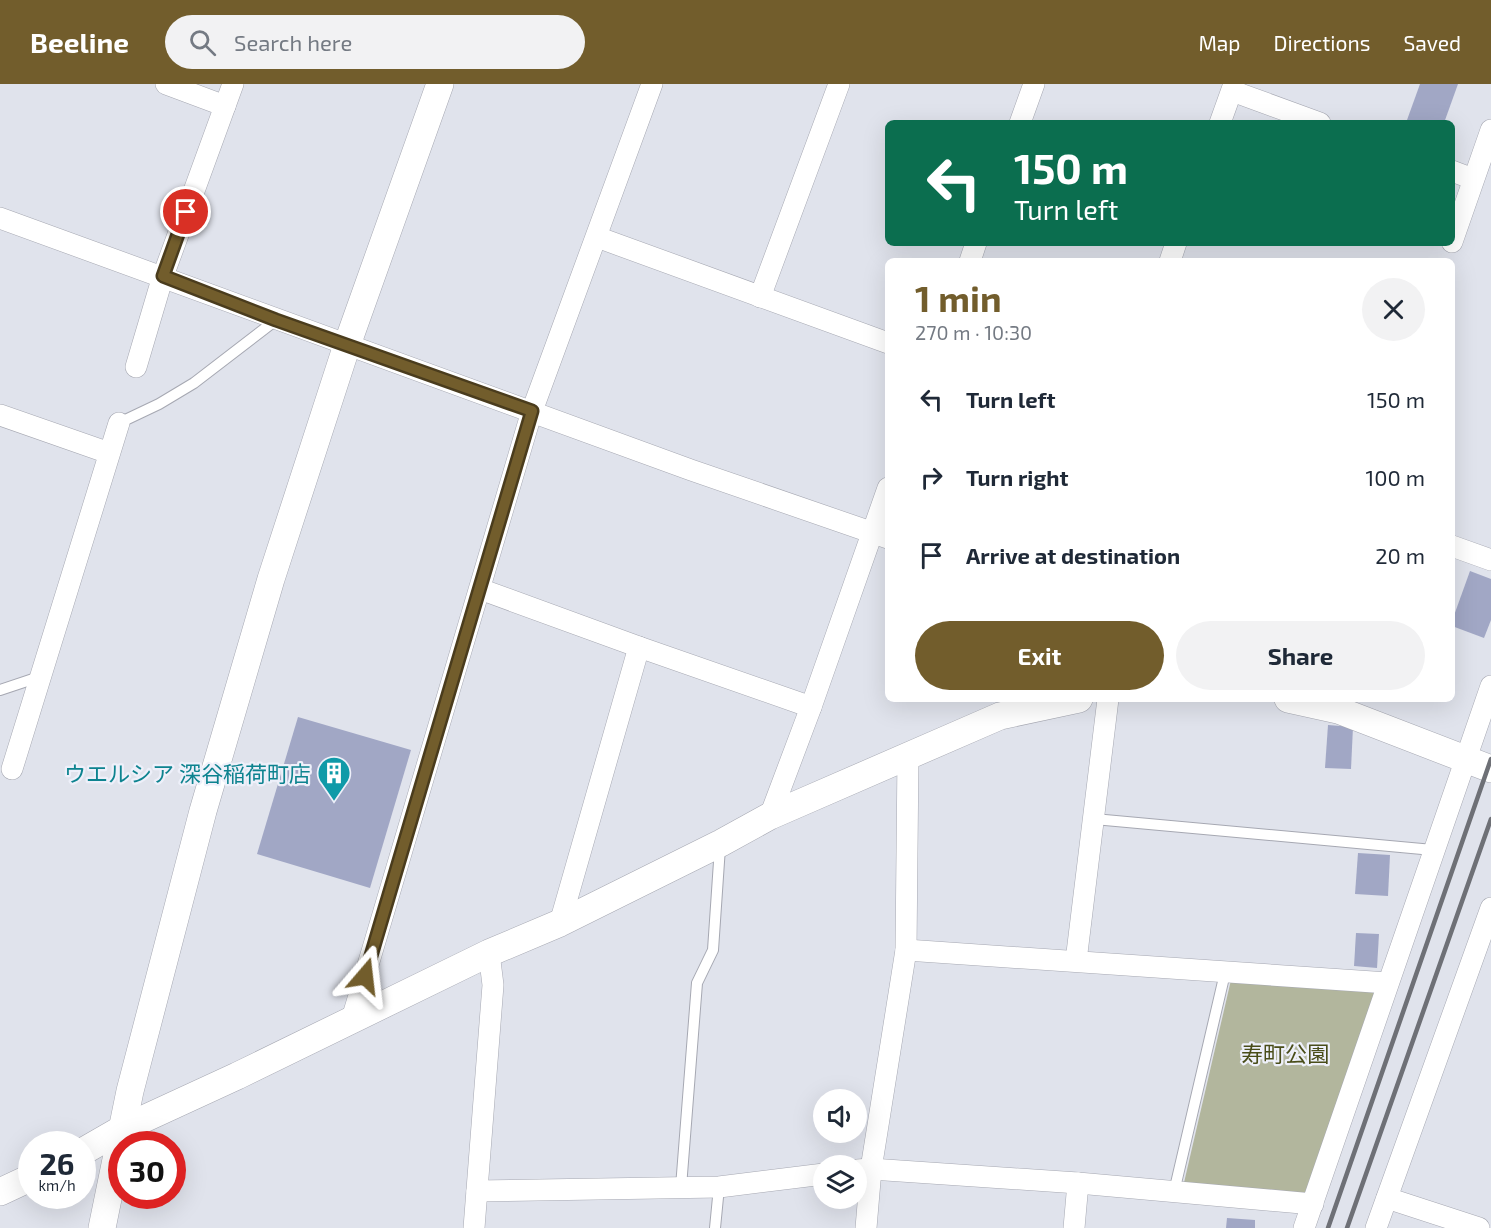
<!DOCTYPE html>
<meta charset="utf-8">
<style>
body{margin:0;font-family:"Exo 2","Noto Sans JP",sans-serif;background:#f2f2f3;color:#1f2937;height:100vh;display:flex;flex-direction:column;font-size:22px;white-space:nowrap}
*{box-sizing:border-box;margin:0}
p{font-size:20px;color:#747a83}
.icon{flex:none;width:33px;height:33px;fill:none;stroke:currentColor;stroke-width:2;stroke-linecap:round;stroke-linejoin:round}
.map{position:relative;flex:1;overflow:hidden}
.side{position:absolute;left:885px;top:174px;width:570px;height:444px;display:flex;flex-direction:column;background:#fff;border-radius:9px;box-shadow:0 6px 24px #0002}
.side>*{flex:none}
.banner{position:absolute;left:885px;top:36px;width:570px;height:126px;border-radius:9px;box-shadow:0 6px 24px #0002;background:#0b6e4f;color:#fff;overflow:hidden}
.controls{position:absolute;left:813px;top:1005px;display:grid;gap:12px}
.controls a{display:grid;place-items:center;width:54px;height:54px;border-radius:50%;background:#fff;box-shadow:0 6px 24px #0002;font-size:30px}
.speed{position:absolute;left:18px;top:1047px;display:flex;gap:12px;font-size:30px;font-weight:700;text-align:center}
.speed>*{display:grid;place-content:center;width:78px;height:78px;border-radius:50%;background:#fff;box-shadow:0 6px 24px #0002;line-height:1}
.speed small{font-size:15px;font-weight:400}
.speed .limit{border:9px solid #d22;background:#fff;color:#111}
.pin{position:absolute;display:grid;place-items:center;width:51px;height:51px;color:#fff;margin:-26px;border:3px solid #fff;border-radius:50%;box-shadow:0 2px 6px #0007}
.me{position:absolute;width:66px;margin:-33px;rotate:17deg;stroke-linejoin:round;filter:drop-shadow(0 0 4px #0008)}
.turn{display:flex;align-items:center;gap:21px;height:126px;padding:0 30px;font-size:27px}
.turn .icon{width:78px;height:78px;stroke-width:2.5}
.turn b{display:block;font-size:42px;line-height:51px}
.round{display:grid;place-items:center;flex:none;width:63px;height:63px;border-radius:32px;background:#f2f2f3}
.head{display:flex;align-items:center;justify-content:space-between;height:102px;padding:0 30px}
h1{font-size:36px;font-weight:700;line-height:45px;color:#725d2c}
.action{display:flex;gap:12px;margin-top:auto;padding:12px 30px}
.action a{flex:1;height:69px;border-radius:36px;background:#725d2c;color:#fff;font-size:24px;font-weight:700;line-height:69px;text-align:center}
.action a+a{background:#f2f2f3;color:#1f2937}
ul{padding:0;list-style:none}
li{display:flex;align-items:center;gap:18px;height:78px;padding:0 30px}
li div{flex:1}
li b{display:block;font-size:22px}
li em{font-style:normal}
header{display:flex;align-items:center;gap:36px;box-sizing:border-box;height:84px;padding:0 30px;background:#725d2c;color:#fff}
header strong{font-size:28px}
nav{display:flex;gap:33px;margin-inline-start:auto;font-size:21px}
.search{width:420px;height:54px;background:#f2f2f3;display:flex;align-items:center;gap:15px;box-sizing:border-box;padding:0 21px;border-radius:33px;color:#747a83;font-size:22px}
.map>svg:first-child{display:block}
.green{fill:#b2b69d}
.building{fill:#a1a7c5}
.lines{fill:none;stroke-linecap:round;stroke-linejoin:round}
.service-casing{stroke:#a6a8b2;stroke-width:12}
.minor-casing{stroke:#a6a8b2;stroke-width:22}
.tertiary-casing{stroke:#a6a8b2;stroke-width:28}
.service{stroke:#fff;stroke-width:10}
.minor{stroke:#fff;stroke-width:21}
.tertiary{stroke:#fff;stroke-width:27}
.rail{stroke:#6e7076;stroke-width:4.5}
.route-casing{stroke:#4a3c1d;stroke-width:15}
.route{stroke:#725d2c;stroke-width:10}
.labels{text-anchor:middle;dominant-baseline:central;stroke-width:4.5;stroke-linejoin:round;paint-order:stroke}
.culture-label{font-size:22px;fill:#0d838f;stroke:#eef0fa;text-anchor:end}
.park-label{font-size:22px;fill:#494d19;stroke:#eef0fa}
</style>
<header>
<strong>Beeline</strong>
<div class="search"><svg class="icon" aria-label="search" viewBox="0 0 24 24"><circle cx="10" cy="10" r="6"/><path d="M15 15l6 6"/></svg>Search here</div>
<nav><a>Map</a><a>Directions</a><a>Saved</a></nav>
</header>
<div class="map">
<svg width="1491" height="1144" viewBox="0 0 1491 1144">
<rect width="100%" height="100%" fill="#e0e3ec"/>
<!-- green -->
<path class="green" d="M1231 896 1379 906 1309 1112 1183 1103Z"/>
<!-- building -->
<g class="building">
<path d="M1420 0H1458L1444 39H1416L1407 36Z"/>
<path d="M1470 487 1491 495V536L1484 554 1452 542V537Z"/>
<path d="M298 633 411 666 370 804 257 770Z"/>
<path d="M1328 641 1353 643 1351 685 1325 684Z"/>
<path d="M1358 769 1390 771 1388 812 1355 810Z"/>
<path d="M1356 849 1379 850 1377 884 1354 882Z"/>
<path d="M1227 1134 1255 1136V1144H1226Z"/>
</g>
<g class="lines">
<!-- service casing -->
<g class="service-casing">
<g id="service">
<path d="M119 339 159 320 194 299 276 236"/>
<path d="M0 606 39 593"/>
<path d="M1094 735 1433 766"/>
<path d="M681 1103 697 899 713 866 720 763"/>
<path d="M1174 1108 1225 889"/>
<path d="M715 1144 719 1103"/>
</g>
</g>
<!-- minor casing -->
<g class="minor-casing">
<g id="minor">
<path d="M166 0 225 22"/>
<path d="M1232 7 1320 39"/>
<path d="M1020 39 1034 0"/>
<path d="M1220 39 1234 0"/>
<path d="M1452 87 1473 95"/>
<path d="M0 134 691 386 888 454"/>
<path d="M597 153 888 259"/>
<path d="M1452 158 1491 46"/>
<path d="M970 177 976 159"/>
<path d="M1170 177 1176 159"/>
<path d="M760 213 839 0"/>
<path d="M136 283 163 192 233 0"/>
<path d="M0 331 109 369"/>
<path d="M1452 462 1491 476"/>
<path d="M480 505 639 563 811 623"/>
<path d="M12 685 119 339"/>
<path d="M770 732 811 623 888 404"/>
<path d="M560 839 639 563"/>
<path d="M906 866 1388 899"/>
<path d="M1076 877 1108 615"/>
<path d="M352 935 532 327 652 0"/>
<path d="M857 1086 871 1085 1078 1099 1313 1120"/>
<path d="M477 1107 719 1103 824 1090"/>
<path d="M1387 1114 1479 1144"/>
<path d="M474 1144 493 901 489 869"/>
<path d="M866 1144 871 1085 906 866 908 671"/>
<path d="M1074 1144 1078 1099"/>
<path d="M1304 1144 1491 602"/>
<path d="M1376 1144 1491 824"/>
</g>
</g>
<!-- tertiary casing -->
<g class="tertiary-casing">
<g id="tertiary">
<path d="M1288 615 1338 626 1491 685"/>
<path d="M82 1068 122 1045 237 992 489 869 560 839 721 759 770 732 1000 632 1079 615"/>
<path d="M0 1108 32 1093"/>
<path d="M102 1144 130 1007 203 727 271 495 347 261 440 0"/>
</g>
</g>
<!-- service -->
<use href="#service" class="service"/>
<!-- minor -->
<use href="#minor" class="minor"/>
<!-- tertiary -->
<use href="#tertiary" class="tertiary"/>
<!-- rail -->
<g class="rail">
<path d="M1328 1144 1491 675"/>
<path d="M1347 1144 1491 735"/>
</g>
</g>
<g class="lines">
<!-- route casing -->
<g class="route-casing">
<path id="route" d="M186 128 163 192 276 236 532 327 365 892"/>
</g>
<!-- route -->
<use href="#route" class="route"/>
</g>
<!-- icons -->
<defs>
<g id="building-pin" transform="scale(1.725)"><path d="M0 17L-7.5 6A9.5 9.5 0 1 1 7.5 6Z" fill="#0f9aa8" stroke="#eef0fa"/><path d="M-4-6H4V6H1V3H-1V6H-4ZM-2.5-4.3h1.7v1.8h-1.7ZM.8-4.3h1.7v1.8H.8ZM-2.5-1h1.7V.8h-1.7ZM.8-1h1.7V.8H.8Z" fill="#fff"/></g>
</defs>
<g fill-rule="evenodd">
<use href="#building-pin" x="334" y="689"/>
</g>
<g class="labels">
<!-- culture labels -->
<g class="culture-label">
<text x="311" y="689">ウエルシア 深谷稲荷町店</text>
</g>
<!-- park labels -->
<g class="park-label">
<text x="1285" y="969">寿町公園</text>
</g>
</g>
</svg>
<div class="controls">
<a><svg class="icon" aria-label="sound" viewBox="0 0 24 24"><path d="M4 9h4l5-4v14l-5-4H4zM17 9q2 3 0 6"/></svg></a>
<a><svg class="icon" aria-label="layers" viewBox="0 0 24 24"><path d="M12 4l9 5-9 5-9-5zM3 14l9 5 9-5"/></svg></a>
</div>
<div class="speed"><div>26<small>km/h</small></div><div class="limit">30</div></div>
<div class="pin" style="left:186px;top:128px;background:#d93025"><svg class="icon" aria-label="arrive" viewBox="0 0 24 24"><path d="M6 21V4h12l-3 4 3 4H6"/></svg></div>
<svg class="me" style="left:365px;top:892px" viewBox="-20 -20 40 40"><path d="M0-17L14 15 0 8-14 15z" fill="#725d2c" stroke="#fff" stroke-width="4"/></svg>
<div class="banner">
<div class="turn"><svg class="icon" aria-label="left" viewBox="0 0 24 24"><path d="M17 20v-9H6M10 6l-5 5 5 5"/></svg><div><b>150 m</b>Turn left</div></div>
</div>
<section class="side">
<div class="head"><div><h1>1 min</h1><p>270 m · 10:30</p></div><a class="round"><svg class="icon" aria-label="close" viewBox="0 0 24 24"><path d="M6 6l12 12M18 6L6 18"/></svg></a></div>
<ul>
<li><svg class="icon" aria-label="left" viewBox="0 0 24 24"><path d="M17 20v-9H6M10 6l-5 5 5 5"/></svg><div><b>Turn left</b></div><em>150 m</em></li>
<li><svg class="icon" aria-label="right" viewBox="0 0 24 24"><path d="M7 20v-9h11M14 6l5 5-5 5"/></svg><div><b>Turn right</b></div><em>100 m</em></li>
<li><svg class="icon" aria-label="arrive" viewBox="0 0 24 24"><path d="M6 21V4h12l-3 4 3 4H6"/></svg><div><b>Arrive at destination</b></div><em>20 m</em></li>
</ul>
<div class="action"><a>Exit</a><a>Share</a></div>
</section>
</div>
